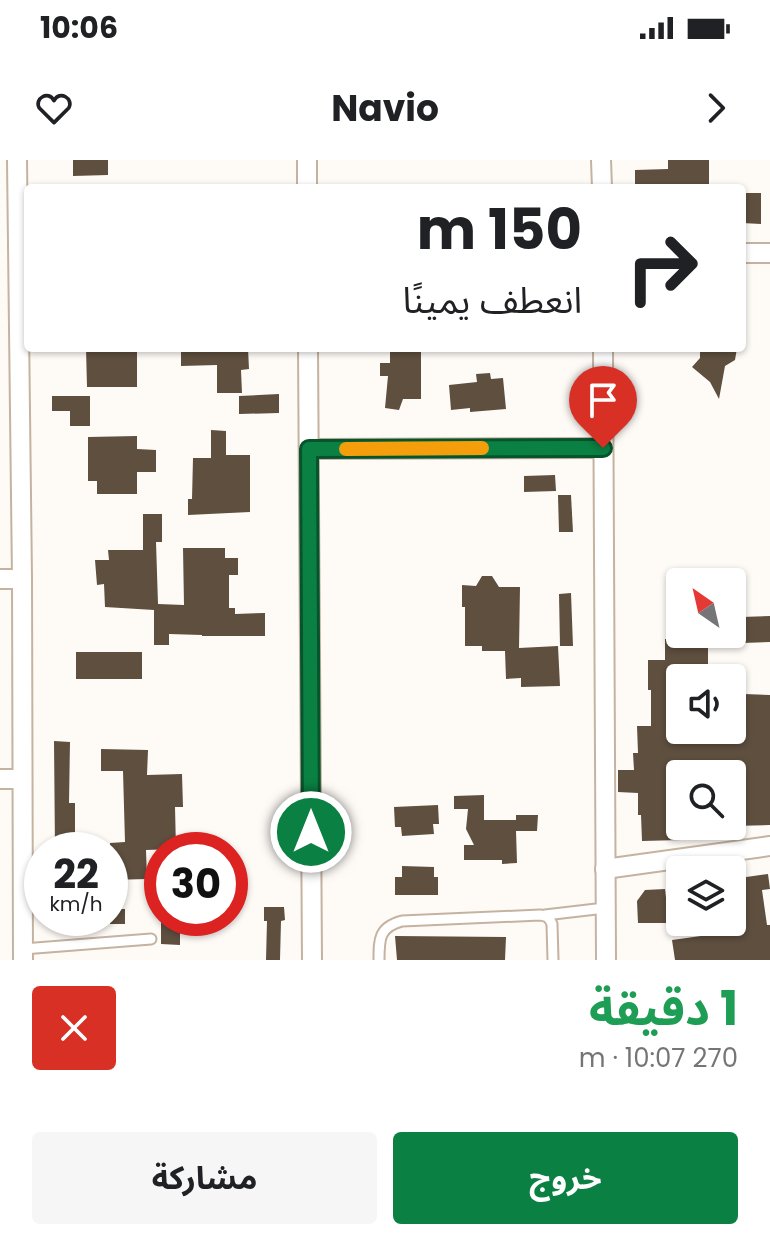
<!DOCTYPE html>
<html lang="ar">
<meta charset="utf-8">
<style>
body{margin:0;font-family:Poppins,"Noto Sans Arabic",sans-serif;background:#f6f6f6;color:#202124;direction:rtl;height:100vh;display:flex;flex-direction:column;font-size:30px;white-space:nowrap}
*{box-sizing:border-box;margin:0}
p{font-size:26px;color:#757577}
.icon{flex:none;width:44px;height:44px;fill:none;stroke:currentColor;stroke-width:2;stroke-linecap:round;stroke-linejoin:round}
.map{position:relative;height:800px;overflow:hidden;direction:ltr}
.drawer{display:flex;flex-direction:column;background:#fff;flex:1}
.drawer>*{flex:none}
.hud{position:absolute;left:24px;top:24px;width:722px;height:168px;border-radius:8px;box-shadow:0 2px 6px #0004;direction:rtl;background:#fff;color:#202124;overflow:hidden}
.needle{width:52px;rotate:326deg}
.fabs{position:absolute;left:666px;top:408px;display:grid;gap:16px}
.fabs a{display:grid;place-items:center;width:80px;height:80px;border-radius:8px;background:#fff;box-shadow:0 2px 6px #0004;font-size:40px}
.speed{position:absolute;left:24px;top:672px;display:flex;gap:16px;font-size:40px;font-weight:700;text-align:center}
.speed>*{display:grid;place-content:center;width:104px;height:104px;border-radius:50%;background:#fff;box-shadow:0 2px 6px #0004;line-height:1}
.speed small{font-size:20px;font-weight:400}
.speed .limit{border:12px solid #d22;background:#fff;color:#111}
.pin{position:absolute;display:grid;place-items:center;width:68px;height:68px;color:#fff;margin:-82px -34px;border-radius:50% 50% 50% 0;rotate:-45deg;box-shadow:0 0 8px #0007}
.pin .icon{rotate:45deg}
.me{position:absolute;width:88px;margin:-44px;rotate:0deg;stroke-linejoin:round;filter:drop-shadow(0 0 6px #0008)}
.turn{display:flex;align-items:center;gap:28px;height:168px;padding:0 32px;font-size:36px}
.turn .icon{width:104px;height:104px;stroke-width:2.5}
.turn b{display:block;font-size:56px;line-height:68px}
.round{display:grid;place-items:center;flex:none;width:84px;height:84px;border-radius:8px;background:#f6f6f6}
.headline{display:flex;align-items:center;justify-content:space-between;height:136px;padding:0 32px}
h1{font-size:48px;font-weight:700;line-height:60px;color:#1e9e55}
.cta{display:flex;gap:16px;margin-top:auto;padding:16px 32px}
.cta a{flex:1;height:92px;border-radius:8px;background:#0b8043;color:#fff;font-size:32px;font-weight:700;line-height:92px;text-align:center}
.cta a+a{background:#f6f6f6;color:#202124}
.status{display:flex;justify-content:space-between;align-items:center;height:56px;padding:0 40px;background:#fff;direction:ltr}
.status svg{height:22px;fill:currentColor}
header{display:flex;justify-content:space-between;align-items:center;height:104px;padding:0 32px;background:#fff;font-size:36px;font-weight:700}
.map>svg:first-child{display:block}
.building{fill:#5e4f3f}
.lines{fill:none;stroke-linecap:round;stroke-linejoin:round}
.service-casing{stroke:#c5b3a1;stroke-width:13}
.minor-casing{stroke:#c5b3a1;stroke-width:22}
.service{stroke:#fff;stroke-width:9}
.minor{stroke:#fff;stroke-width:18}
.route-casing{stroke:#07532c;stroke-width:20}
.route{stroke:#0b8043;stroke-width:14}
.slow{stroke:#f59e0b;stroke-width:14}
</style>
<div class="status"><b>10:06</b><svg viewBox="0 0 49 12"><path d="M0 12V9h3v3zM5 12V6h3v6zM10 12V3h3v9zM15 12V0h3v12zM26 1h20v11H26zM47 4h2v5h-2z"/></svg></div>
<header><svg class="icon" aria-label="forward" viewBox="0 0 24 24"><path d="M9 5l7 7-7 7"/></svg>Navio<svg class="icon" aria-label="heart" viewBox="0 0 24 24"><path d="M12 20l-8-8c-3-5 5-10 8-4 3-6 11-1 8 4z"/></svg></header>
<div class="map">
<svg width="770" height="800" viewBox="0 0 770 800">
<rect width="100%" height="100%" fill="#fefbf7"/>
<!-- building -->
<g class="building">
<path d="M73 0H108V15L73 16Z"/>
<path d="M668 0H709V28H635V10L668 9Z"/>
<path d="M742 33H761V64L742 63Z"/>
<path d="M86 188H137V227H87Z"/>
<path d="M181 188H248L249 209 241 210 242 233H217V205L181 206Z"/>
<path d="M390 188H421V239H403L399 250 385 248 388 216H380V203H390Z"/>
<path d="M700 188H737L735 200 725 206 719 239 710 222 692 207 700 198Z"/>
<path d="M490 213 491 219 503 218 506 249 470 252V248L451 250 449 225 477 222 476 214Z"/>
<path d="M279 234V253L239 254V236Z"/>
<path d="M52 236H90V266H70V251H52Z"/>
<path d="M211 270 226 271V295H250V352L188 355V339H192L193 298H211Z"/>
<path d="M137 276V289L156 290V312H137V334H97V321H88V277Z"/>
<path d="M555 315 556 331 524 332V316Z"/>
<path d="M558 335H571L573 372H559Z"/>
<path d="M143 354H162V382H156L158 444 184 445 183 388H225V398H238V415H229V448H235V454L265 453V476H202V475L169 474V485H154V450L105 447 104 424 97 425 95 400H109L108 390H143Z"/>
<path d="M482 416H492L499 427H520L519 488 558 486 560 526 521 527V518L506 519 505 491H482V486H465V447H462V425L476 426Z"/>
<path d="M571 433 573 486H560L559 434Z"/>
<path d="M770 456V482L742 483 741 457Z"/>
<path d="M665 479H708V518H680V570H732V550L740 551V545H744V534L770 535V665L732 666V614H680L681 680 642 681 641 655H638V633L618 632V610H634L633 593H638L637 566H651V530H648V500H665Z"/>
<rect x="76" y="492" width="66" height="27"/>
<path d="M54 581 70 582 69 643H75V690H55Z"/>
<path d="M101 589 148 590 147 615 182 614 183 647H175L176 689 146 690 147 719 110 720V683L125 682 123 611H101Z"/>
<path d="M484 635V660H516V663V655H538L537 671H516L517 703 502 704V700H464V685H474L466 669 468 649H454V636Z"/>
<path d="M438 645 439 664H433L434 674 402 676 401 667H395L394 647Z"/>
<path d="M402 706 434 707V717H438V735H395V717H402Z"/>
<path d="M768 714 770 729 762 730 767 765H770V800H675L672 780 744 770 738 732 732 733V719Z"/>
<path d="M665 729 669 763H638L637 741 645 730Z"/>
<path d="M264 747H284L285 760 281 761 280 800H266L267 761H264Z"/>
<rect x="110" y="749" width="15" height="15"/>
<path d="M161 758H180V785L161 784Z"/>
<path d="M395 776 506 777 505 800H397Z"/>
</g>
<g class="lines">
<!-- service casing -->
<g class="service-casing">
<g id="service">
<path d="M545 755 605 748"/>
<path d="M23 789 151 779"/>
<path d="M379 800C379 779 379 767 402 761L540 755C547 756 549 757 552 764L553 800"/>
</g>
</g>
<!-- minor casing -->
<g class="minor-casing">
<g id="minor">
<path d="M17 0 22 419 23 800"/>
<path d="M307 0V28"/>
<path d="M601 0 602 28"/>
<path d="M742 93H770"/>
<path d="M308 188 312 800"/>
<path d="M603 188 606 800"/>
<path d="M309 289 603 288"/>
<path d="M0 419H22"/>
<path d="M0 619H22"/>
<path d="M605 709 770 686"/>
</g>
</g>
<!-- service -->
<use href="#service" class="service"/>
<!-- minor -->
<use href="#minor" class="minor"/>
</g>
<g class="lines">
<!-- route casing -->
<g class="route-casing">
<path id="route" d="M311 672 309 289 603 288"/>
</g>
<!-- route -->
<use href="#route" class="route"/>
<!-- slow -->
<path class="slow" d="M346 289 482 288"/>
</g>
</svg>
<div class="fabs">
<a><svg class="needle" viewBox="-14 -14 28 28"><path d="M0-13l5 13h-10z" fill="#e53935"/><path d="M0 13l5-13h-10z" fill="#757577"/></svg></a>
<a><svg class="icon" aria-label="sound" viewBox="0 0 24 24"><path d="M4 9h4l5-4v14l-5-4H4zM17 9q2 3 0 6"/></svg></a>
<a><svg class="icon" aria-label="search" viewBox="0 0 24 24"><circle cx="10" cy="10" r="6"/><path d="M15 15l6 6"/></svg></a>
<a><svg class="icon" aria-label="layers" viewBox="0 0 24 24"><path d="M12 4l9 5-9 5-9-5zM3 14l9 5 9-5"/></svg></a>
</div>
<div class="speed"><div>22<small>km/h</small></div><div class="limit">30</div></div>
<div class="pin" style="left:603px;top:288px;background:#d93025"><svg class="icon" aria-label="arrive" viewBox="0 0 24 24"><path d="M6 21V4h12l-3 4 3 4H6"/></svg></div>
<svg class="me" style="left:311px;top:672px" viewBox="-20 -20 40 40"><circle r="17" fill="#0b8043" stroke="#fff" stroke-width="3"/><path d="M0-11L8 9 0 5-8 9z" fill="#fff"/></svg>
<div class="hud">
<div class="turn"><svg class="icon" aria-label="right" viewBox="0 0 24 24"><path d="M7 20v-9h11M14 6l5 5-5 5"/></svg><div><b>150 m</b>انعطف يمينًا</div></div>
</div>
</div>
<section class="drawer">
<div class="headline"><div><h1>1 دقيقة</h1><p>270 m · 10:07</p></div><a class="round" style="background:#d93025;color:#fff"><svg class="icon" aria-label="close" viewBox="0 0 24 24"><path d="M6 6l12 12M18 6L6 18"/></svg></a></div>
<div class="cta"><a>خروج</a><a>مشاركة</a></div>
</section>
